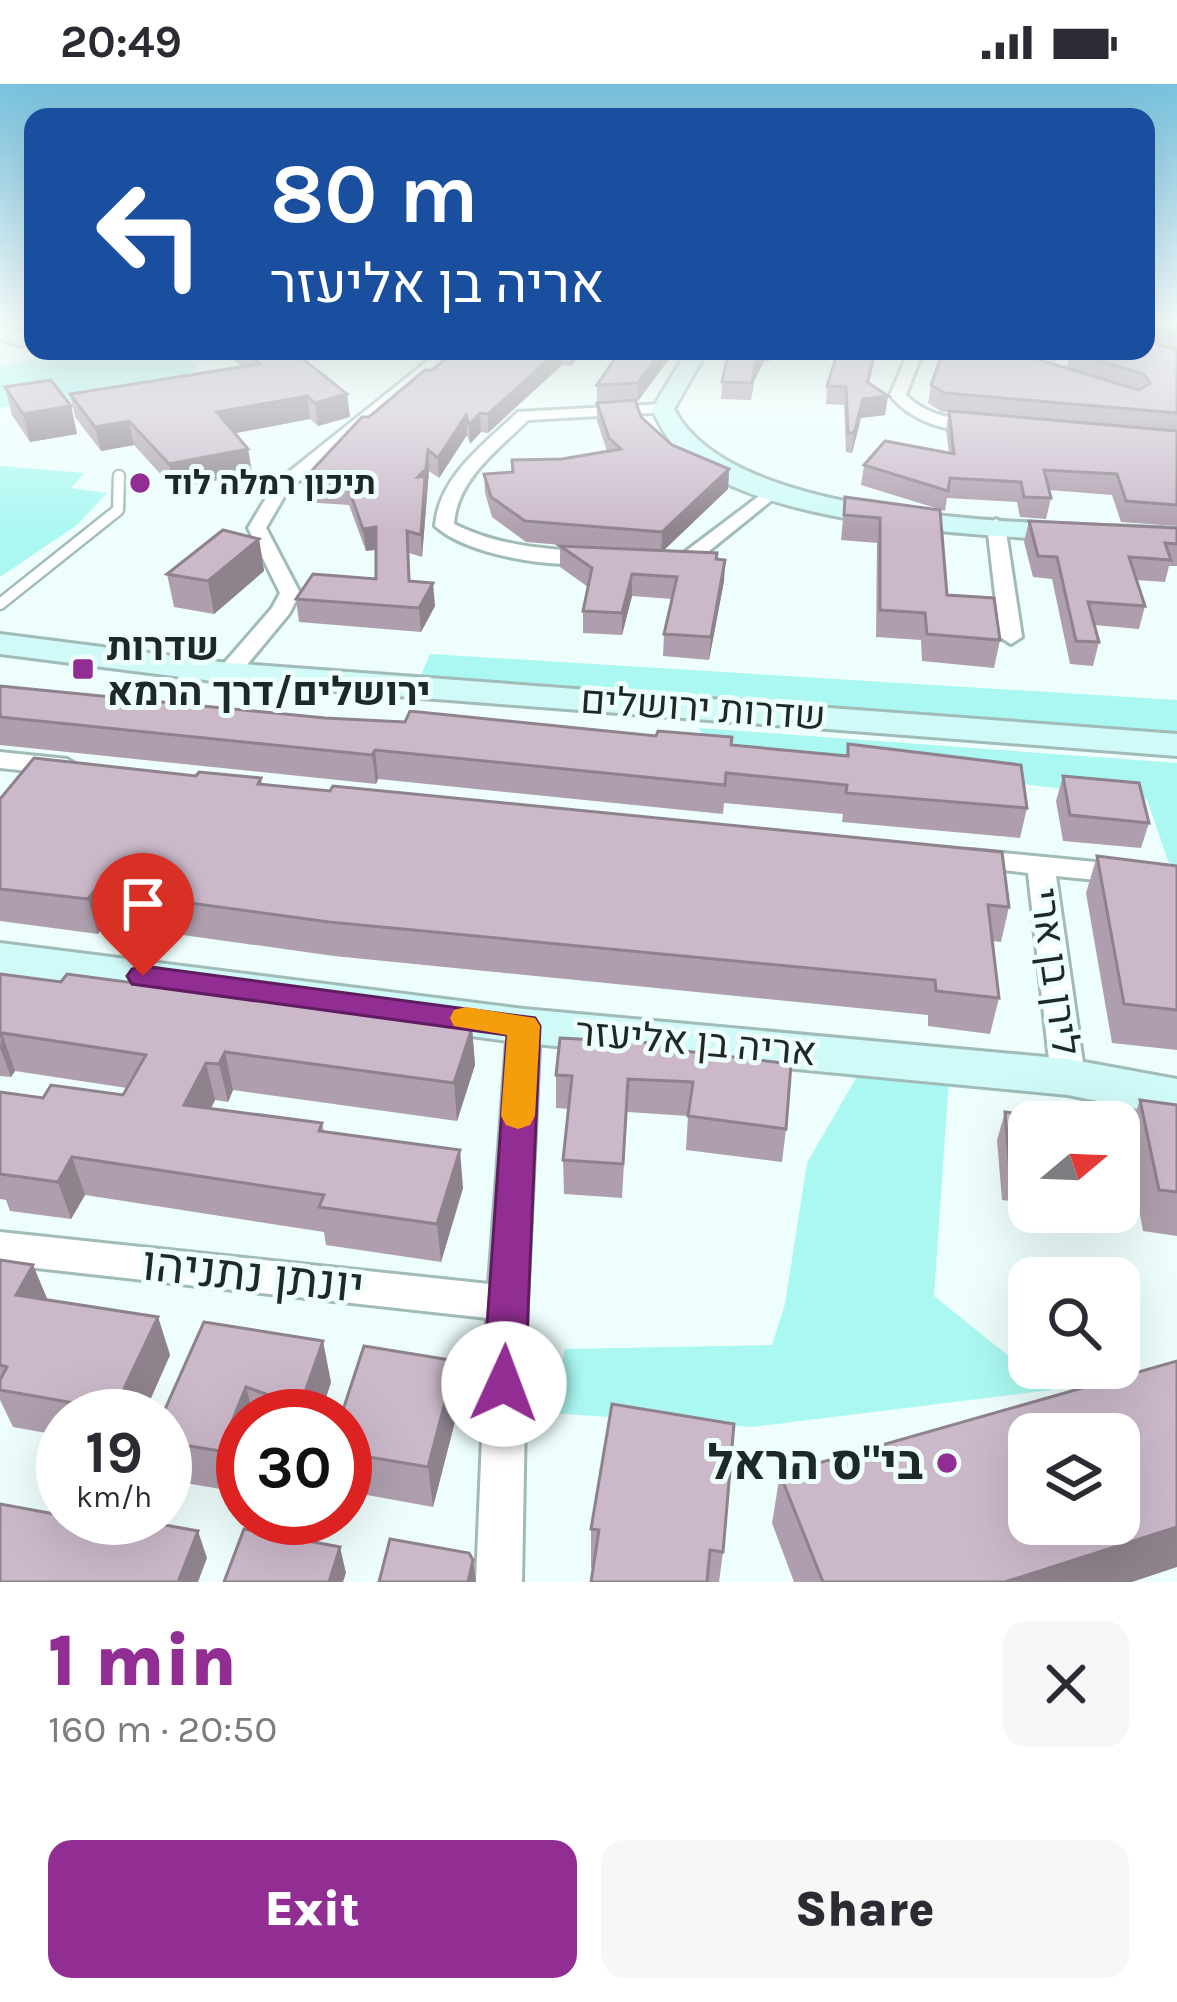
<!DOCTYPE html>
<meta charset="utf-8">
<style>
body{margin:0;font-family:Karla,Heebo,sans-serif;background:#f7f7f7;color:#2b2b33;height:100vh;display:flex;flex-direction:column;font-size:45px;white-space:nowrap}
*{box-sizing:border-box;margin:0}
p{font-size:39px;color:#7c7c81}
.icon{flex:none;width:66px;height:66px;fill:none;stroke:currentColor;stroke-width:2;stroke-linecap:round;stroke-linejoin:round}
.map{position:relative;height:1498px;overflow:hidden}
.panel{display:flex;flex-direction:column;background:#fff;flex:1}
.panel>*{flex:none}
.top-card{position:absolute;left:24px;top:24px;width:1131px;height:252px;border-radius:24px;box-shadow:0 12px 48px #0002;background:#1a4fa0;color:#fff;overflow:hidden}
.needle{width:78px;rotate:71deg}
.controls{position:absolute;left:1008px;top:1017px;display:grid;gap:24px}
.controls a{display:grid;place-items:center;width:132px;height:132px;border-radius:24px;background:#fff;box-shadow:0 12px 48px #0002;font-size:60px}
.speed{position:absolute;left:36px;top:1305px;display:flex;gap:24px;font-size:60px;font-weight:700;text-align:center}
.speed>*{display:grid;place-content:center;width:156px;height:156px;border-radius:50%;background:#fff;box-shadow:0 12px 48px #0002;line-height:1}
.speed small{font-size:30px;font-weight:400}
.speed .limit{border:18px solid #d22;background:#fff;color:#111}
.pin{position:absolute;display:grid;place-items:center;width:102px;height:102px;color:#fff;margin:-123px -51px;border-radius:50% 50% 50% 0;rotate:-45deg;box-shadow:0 0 12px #0007}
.pin .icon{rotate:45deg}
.me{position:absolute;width:132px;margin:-66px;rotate:2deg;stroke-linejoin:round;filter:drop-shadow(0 0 9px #0008)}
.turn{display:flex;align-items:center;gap:42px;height:252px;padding:0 48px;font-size:54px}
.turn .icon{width:156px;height:156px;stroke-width:2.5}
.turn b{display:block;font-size:84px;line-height:102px}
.round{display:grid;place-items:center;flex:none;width:126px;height:126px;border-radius:24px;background:#f7f7f7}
.summary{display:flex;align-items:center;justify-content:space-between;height:204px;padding:0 48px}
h1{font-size:72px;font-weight:800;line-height:90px;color:#922d93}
.button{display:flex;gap:24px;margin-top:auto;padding:24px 48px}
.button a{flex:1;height:138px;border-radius:24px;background:#922d93;color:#fff;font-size:48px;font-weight:800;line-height:138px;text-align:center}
.button a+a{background:#f7f7f7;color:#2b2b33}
.status{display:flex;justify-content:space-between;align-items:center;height:84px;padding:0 60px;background:#fff;direction:ltr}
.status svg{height:33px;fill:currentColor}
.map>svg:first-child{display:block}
.green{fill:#abf8f2}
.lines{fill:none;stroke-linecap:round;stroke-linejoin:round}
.lane-far1-casing{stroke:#a0bbb8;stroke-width:10}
.lane-casing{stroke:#a0bbb8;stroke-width:15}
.street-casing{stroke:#a0bbb8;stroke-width:6}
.secondary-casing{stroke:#a0bbb8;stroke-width:6}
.lane-far1{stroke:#fff;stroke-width:8}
.lane{stroke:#fff;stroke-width:10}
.street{fill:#fff;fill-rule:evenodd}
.secondary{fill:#d0faf8;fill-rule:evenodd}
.wall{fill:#af9fae;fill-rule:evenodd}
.shaded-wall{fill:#8e828d}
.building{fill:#cbb9ca;stroke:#8e828d;stroke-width:3;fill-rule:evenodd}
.route{fill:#922d93;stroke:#5f1d60;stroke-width:3}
.slow{fill:#f59e0b}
.poi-dot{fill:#922d93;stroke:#edfefc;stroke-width:4.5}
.labels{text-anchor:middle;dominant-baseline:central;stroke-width:10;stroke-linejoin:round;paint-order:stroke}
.far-poi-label{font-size:33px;font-weight:bold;fill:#1e2827;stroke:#edfefc;text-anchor:start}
.poi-label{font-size:39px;font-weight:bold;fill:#1e2827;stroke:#edfefc;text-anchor:start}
.street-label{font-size:39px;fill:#1e2827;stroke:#edfefc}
.near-street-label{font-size:48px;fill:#1e2827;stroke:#edfefc}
.near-poi-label{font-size:48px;font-weight:bold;fill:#1e2827;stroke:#edfefc;text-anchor:end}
</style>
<div class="status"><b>20:49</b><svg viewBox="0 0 49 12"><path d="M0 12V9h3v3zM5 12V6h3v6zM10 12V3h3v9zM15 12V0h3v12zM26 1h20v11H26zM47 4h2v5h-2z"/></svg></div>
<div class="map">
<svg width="1177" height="1498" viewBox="0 0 1177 1498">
<rect width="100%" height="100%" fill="#edfefc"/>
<!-- green -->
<g class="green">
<path d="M90 267H180L198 283 181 296 41 322 0 323V281Z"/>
<path d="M0 382 84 389 71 404 107 409 77 441 0 493Z"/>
<path d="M430 570 1177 616V653L416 603Z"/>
<path d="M699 644 1177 679V785L1168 777 1147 715 708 662Z"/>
<path d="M859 989 949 995 934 1212 1051 1306 751 1343 551 1329 565 1265 772 1261 785 1220 807 1079Z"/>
</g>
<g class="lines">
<!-- lane-far1 casing -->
<g class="lane-far1-casing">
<path id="lane-far1" d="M1041 286 1096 267"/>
</g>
<!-- lane casing -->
<g class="lane-casing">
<path id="lane" d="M0 520 118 426 119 392"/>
</g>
<!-- street casing -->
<g class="street-casing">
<g id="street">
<path d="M440 267H456L288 406 266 444 300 509 289 530 236 594H220V584L272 524 280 509 248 444 275 399Z"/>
<path d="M909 267H923L906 311C929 334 957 334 987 341V347C952 350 912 339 890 311Z"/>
<path d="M663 320 671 325 669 328 528 336C499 365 457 395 454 440 498 462 543 465 592 468L599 470V478C556 486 467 471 435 442 439 392 485 360 518 328Z"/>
<path d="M771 403 780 408 777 412 688 484 659 483V475L677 474Z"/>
<path d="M996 435 1005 441 1022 553 1011 560 1000 553 987 441Z"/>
<path d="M0 668 67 675 80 683 67 691 0 684Z"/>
<path d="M971 766 1177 786V804L1056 792 1085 993 1080 1002 1068 1005 1056 1002 1051 993 1028 789 961 781 957 775 961 769Z"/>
<path d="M524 931 535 934 540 942 527 1219 522 1498H476L487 1234 0 1180V1148L489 1200 508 942 513 934Z"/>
</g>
</g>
<!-- secondary casing -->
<g class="secondary-casing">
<g id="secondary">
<path d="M0 243 26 248 31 256 21 262 0 255Z"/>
<path d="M687 267H707L674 325C735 444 1056 438 1177 445V461C1052 454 787 454 689 377 672 364 661 344 652 325Z"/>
<path d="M0 550 228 579 1177 650V672L228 599 0 570Z"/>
<path d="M0 859 524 925 1068 975 1177 995V1033L1068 1011 524 959 0 889Z"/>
</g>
</g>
<!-- lane-far1 -->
<use href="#lane-far1" class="lane-far1"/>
<!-- lane -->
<use href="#lane" class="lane"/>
<!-- street -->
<use href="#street" class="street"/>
<!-- secondary -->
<use href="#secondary" class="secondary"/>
</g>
<!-- wall -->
<g class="wall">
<path d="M1146 240H1177V442L1121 438 1112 411 1049 406 1051 414 1046 435 1020 433 1017 418 947 414 945 427 861 401 864 381 949 369 946 346 949 328H942L928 319 931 301 1074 267ZM1074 267 1070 268 1067 284 1043 277Z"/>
<path d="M224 267H277L347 310 350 333 318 342 310 335 235 349 248 365 252 389 174 405 134 361 101 367 75 333 70 310 242 283Z"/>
<path d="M455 267H584L571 282 562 281 488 349 481 348 470 360 467 351 439 394 429 387 422 473 409 469 410 497 435 522 421 548 299 538 296 515 376 495V466L366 467 349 421 304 418 302 397 369 333 432 286Z"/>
<path d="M620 267 648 301 638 317H635L641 333 672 361 729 385 728 405 663 467 725 476 724 497 709 576 663 572 664 550 672 515 632 512 622 551 583 549V527L588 503 560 483V462L597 464 526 458 492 433 485 409 484 390 513 388 562 375 607 367 597 337V301Z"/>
<path d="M731 267H774L770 277H764L754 297 751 316 721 315 722 298Z"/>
<path d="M869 299 885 331 861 334 852 369 846 368 844 321 826 320 827 302Z"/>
<path d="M5 303 71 322 77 350 30 358 12 331Z"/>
<path d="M845 413 940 426 947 511 1000 556 994 584 922 577 921 556 876 553 877 459 841 456Z"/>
<path d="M1029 437 1177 444V482H1169L1165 498 1136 496 1145 522 1139 545 1094 541 1099 558 1093 582 1070 580 1052 495 1033 493 1024 458Z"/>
<path d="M259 455 264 487 214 530 174 523 167 490Z"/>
<path d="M0 602 325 634 731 661 846 672 848 660 1027 724 1020 754 842 738 843 730 724 719 723 730 378 695 376 700 0 661Z"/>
<path d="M196 692 261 694 262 701 1009 823 1001 858 992 857 999 914 990 950 928 942V931L334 872 104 840 98 850 0 837V715Z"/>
<path d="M1063 692 1149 739 1141 764 1063 757 1056 717Z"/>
<path d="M1097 772 1177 782V966L1112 959 1086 809Z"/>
<path d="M0 890 472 944 475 981 457 1037 233 1006 228 1018 215 1016 211 1024 322 1039 324 1048 463 1104 441 1178 326 1161 324 1148 85 1111 71 1135 10 1127 6 1116 0 1115V1008L43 1014 123 1011 127 1004 15 987 11 993 0 992Z"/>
<path d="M668 965 786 1045 782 1078 686 1066 688 1032 627 1028 622 1114 564 1110 563 1076 569 1025 556 1024V991Z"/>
<path d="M1140 1016 1177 1021V1152L1143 1147 1126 1057Z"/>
<path d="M1005 1028 1029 1038V1119L1002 1116 997 1056Z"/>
<path d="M0 1176 33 1181 47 1216 158 1233 170 1271 143 1332H63V1352L13 1343 0 1316Z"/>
<path d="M204 1238 331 1298 320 1332H243L233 1407 167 1396 165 1391V1332Z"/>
<path d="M460 1318 433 1423 345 1407V1332Z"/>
<path d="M780 1390 1132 1498H794L772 1439Z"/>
<path d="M591 1445 723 1468 719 1498H591L593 1484H591Z"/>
</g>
<!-- shaded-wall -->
<g class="shaded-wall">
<path d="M558 267H562V281L488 349V330Z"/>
<path d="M571 267H584L571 282Z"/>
<path d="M662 267H675L638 317V299Z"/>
<path d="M762 267H764V277L754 297 751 316 755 280Z"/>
<path d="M875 267H877L865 315 888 312 885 331 861 334 852 369 854 349Z"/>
<path d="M1036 267H1074L1036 279Z"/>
<path d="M347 310 350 333 318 342 315 319Z"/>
<path d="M307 312 310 335 221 352 217 328Z"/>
<path d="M71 322 77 350 30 358 23 330Z"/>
<path d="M480 329 481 348 470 360 469 341Z"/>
<path d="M466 331 467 351 439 394 438 374Z"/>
<path d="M129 337 134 361 101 367 95 343Z"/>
<path d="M248 365 252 389 174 405 169 380Z"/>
<path d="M428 366 429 387 422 473 418 393Z"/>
<path d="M729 385 728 405 661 469 662 448Z"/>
<path d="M376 443 378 465 366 467 363 445Z"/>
<path d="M259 455 264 487 214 530 208 497Z"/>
<path d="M725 476 724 497 709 576 711 553Z"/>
<path d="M632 490V512L622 551V529Z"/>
<path d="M433 499 435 522 421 548 419 524Z"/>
<path d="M375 666 378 695 376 700 372 671Z"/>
<path d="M95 806 104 840 98 850 88 815Z"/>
<path d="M472 944 475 981 457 1037 454 999Z"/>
<path d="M2 949 15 987 11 993 0 964Z"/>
<path d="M225 968 233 1006 228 1018 219 980Z"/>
<path d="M206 979 215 1016 194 1058 184 1021Z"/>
<path d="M460 1066 463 1104 441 1178 437 1140Z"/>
<path d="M72 1073 85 1111 71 1135 58 1098Z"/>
<path d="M33 1181 49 1219 16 1211Z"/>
<path d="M158 1233 170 1271 143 1332H116L114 1326Z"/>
<path d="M323 1257 331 1298 320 1332H302L300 1322Z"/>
<path d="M456 1277 460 1318 433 1423 428 1383Z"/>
<path d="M246 1303 254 1332H243V1381L233 1407 220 1367Z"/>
<path d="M1177 1443V1483L1132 1498H1005Z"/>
<path d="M198 1447 207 1474 198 1498H178Z"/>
<path d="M340 1463 346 1489 343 1498H329Z"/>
<path d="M473 1476 476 1498H468Z"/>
</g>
<!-- building -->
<g class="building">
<path d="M1146 240H1177V249L1146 244Z"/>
<path d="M1146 257 1177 266V329L945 309 931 301 943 267H1036L1040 276 1139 306 1150 299 1144 290 1070 268 1146 267Z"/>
<path d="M245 267H277L279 269 293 267 347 310 315 319 307 312 217 328 248 365 169 380 129 337 95 343 70 310 260 280Z"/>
<path d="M455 267H558L488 330 480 329 469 341 466 331 438 374 428 366 426 385 418 393 425 392 421 451 407 447 409 497 433 499 419 524 296 515 313 490 376 495V443L363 445 347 400 302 397 362 333H369L425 286H432Z"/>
<path d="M620 267H662L638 299 597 301Z"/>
<path d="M731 267H762L755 280 752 299 722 298 727 275Z"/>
<path d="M838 267H875L867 298 888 312 863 315 854 349H848L846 303 827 302Z"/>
<path d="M51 296 71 322 23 330 5 303Z"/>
<path d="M635 316 641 333 672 361 729 385 662 448 525 437 491 413 484 390 513 388 512 376 562 375 621 365 609 354 597 319Z"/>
<path d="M949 327 1177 347V421L1126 417 1117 390 1044 386 1051 414 1024 413 1021 398 950 394 948 407 864 381 885 357 954 370Z"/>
<path d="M845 413 940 426 947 511 994 514 1000 556 927 550 925 529 880 526V434L844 431Z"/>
<path d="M1029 437 1177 444V460L1165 459 1171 476 1129 473 1145 522 1088 518 1099 558 1076 557 1057 473 1038 472Z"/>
<path d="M223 446 259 455 208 497 167 490Z"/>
<path d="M560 462 717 469 716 475 725 476 711 553 664 550 677 493 632 490 622 529 583 527 592 484Z"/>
<path d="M0 602 325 634 405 638 410 627 656 652 658 647 732 653 731 661 848 672V660L1021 681 1027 724 846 709 847 701 726 689 725 701 375 666 372 671 0 633Z"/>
<path d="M34 674 196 692 199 688 261 694 258 700 330 707 333 702 1002 768 1009 823 988 821 999 914 936 907 935 896 329 838 95 806 88 815 0 805V715Z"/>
<path d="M1063 692 1139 699 1149 739 1070 731Z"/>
<path d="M1097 772 1177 782V926L1124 920Z"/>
<path d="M0 890 61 898 67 890 472 944 454 999 225 968 219 980 206 979 184 1021 322 1039 319 1047 460 1066 437 1140 319 1123 324 1111 72 1073 58 1098 0 1090V1008L43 1014 51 1001 123 1011 146 971 2 949 0 952Z"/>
<path d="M560 954 669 960 668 965 791 980 786 1045 688 1032 693 998 628 995 623 1080 563 1076 572 992 556 991Z"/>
<path d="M1140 1016 1177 1021V1108L1159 1106Z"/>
<path d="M1005 1028 1082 1038H1029V1090L1010 1088Z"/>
<path d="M0 1176 33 1181 16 1211 158 1233 114 1326 0 1306V1296L7 1283 0 1281Z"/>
<path d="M204 1238 323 1257 300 1322 246 1303 220 1367 165 1358V1332H162Z"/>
<path d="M364 1262 456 1277 428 1383 345 1369V1332H341Z"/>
<path d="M1177 1277V1443L1005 1498H823L780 1390ZM1029 1350H1119V1440H1029Z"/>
<path d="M612 1320 734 1340 723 1468 710 1466 707 1498H591L599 1446 591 1445Z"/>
<path d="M0 1420 60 1431 63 1425V1434H126L198 1447 178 1498H0Z"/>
<path d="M244 1445 340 1463 329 1498H224Z"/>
<path d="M390 1455 469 1469 473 1476 468 1498H379Z"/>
</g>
<!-- sky -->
<linearGradient id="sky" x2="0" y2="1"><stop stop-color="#77c1dd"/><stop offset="0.53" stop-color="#f7fffe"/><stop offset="1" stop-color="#f7fffe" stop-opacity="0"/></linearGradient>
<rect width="1177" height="449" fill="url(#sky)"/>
<!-- route -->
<path class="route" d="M143 882 535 934 540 942 525 1300 519 1314 504 1319 489 1314 483 1300 507 951 132 900 127 892 132 885Z"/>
<!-- slow -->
<path class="slow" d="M466 923 535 934 540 942 535 1032 530 1041 518 1045 506 1041 501 1032 507 951 454 942 450 934 454 926Z"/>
<!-- markers -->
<g class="poi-dot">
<circle cx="140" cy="399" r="12"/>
<rect x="71" y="573" width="24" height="24" rx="6"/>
<circle cx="947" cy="1379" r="12"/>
</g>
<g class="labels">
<!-- far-poi labels -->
<g class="far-poi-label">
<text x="164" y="399">תיכון רמלה לוד</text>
</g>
<!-- poi labels -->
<g class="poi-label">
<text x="107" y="563">שדרות<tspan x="107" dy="45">ירושלים/דרך הרמא</tspan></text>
</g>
<!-- street labels -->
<g class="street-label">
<text transform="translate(703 624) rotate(4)">שדרות ירושלים</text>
<text transform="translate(1055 888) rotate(82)">לירן בן ארי</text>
<text transform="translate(696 958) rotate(5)">אריה בן אליעזר</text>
</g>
<!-- near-street labels -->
<g class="near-street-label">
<text transform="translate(253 1191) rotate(6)">יונתן נתניהו</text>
</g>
<!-- near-poi labels -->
<g class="near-poi-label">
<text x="923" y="1379">בי"ס הראל</text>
</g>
</g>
</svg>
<div class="controls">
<a><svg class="needle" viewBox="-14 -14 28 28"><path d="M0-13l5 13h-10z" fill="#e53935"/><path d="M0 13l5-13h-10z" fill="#7c7c81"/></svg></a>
<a><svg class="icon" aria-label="search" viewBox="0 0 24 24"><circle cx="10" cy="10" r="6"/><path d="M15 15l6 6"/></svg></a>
<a><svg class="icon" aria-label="layers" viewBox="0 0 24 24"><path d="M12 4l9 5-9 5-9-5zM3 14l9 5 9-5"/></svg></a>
</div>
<div class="speed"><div>19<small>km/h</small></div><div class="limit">30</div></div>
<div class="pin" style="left:143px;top:892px;background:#d93025"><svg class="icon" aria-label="arrive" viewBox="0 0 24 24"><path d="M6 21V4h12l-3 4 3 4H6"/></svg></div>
<svg class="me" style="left:504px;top:1300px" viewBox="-20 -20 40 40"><circle r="19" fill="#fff"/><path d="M0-13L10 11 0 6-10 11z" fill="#922d93"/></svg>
<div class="top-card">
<div class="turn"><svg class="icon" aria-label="left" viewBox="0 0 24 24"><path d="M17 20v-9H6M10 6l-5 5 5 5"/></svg><div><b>80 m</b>אריה בן אליעזר</div></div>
</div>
</div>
<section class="panel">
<div class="summary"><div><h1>1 min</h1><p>160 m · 20:50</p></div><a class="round"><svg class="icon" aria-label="close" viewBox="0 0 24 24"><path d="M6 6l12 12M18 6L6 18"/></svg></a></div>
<div class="button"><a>Exit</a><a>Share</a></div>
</section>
